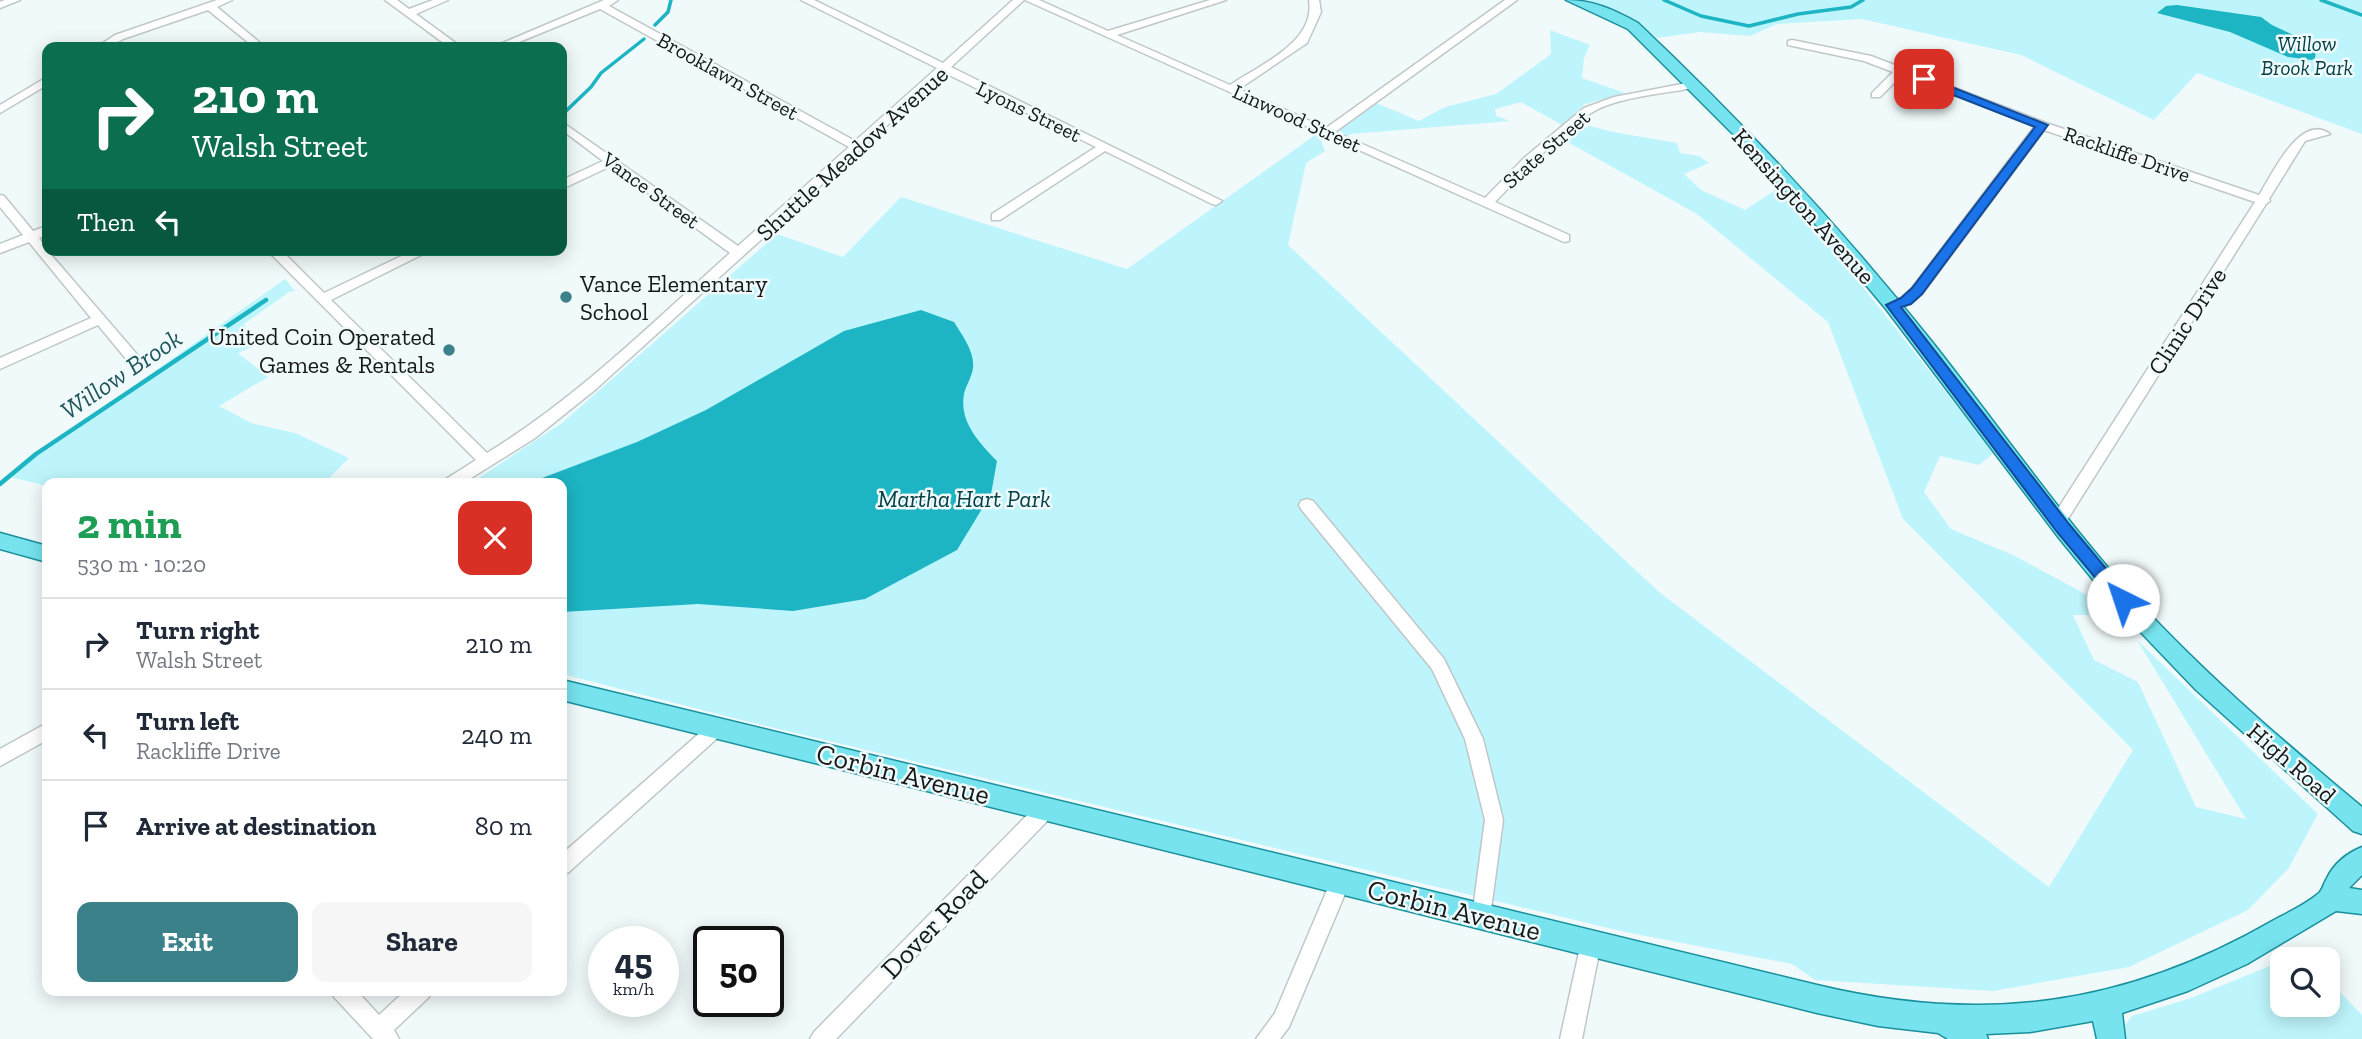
<!DOCTYPE html>
<meta charset="utf-8">
<style>
body{margin:0;font-family:"Zilla Slab",serif;background:#f6f6f7;color:#1f2937;height:100vh;display:flex;flex-direction:column;font-size:26px;white-space:nowrap}
*{box-sizing:border-box;margin:0}
p{font-size:23px;color:#747a83}
.icon{flex:none;width:38px;height:38px;fill:none;stroke:currentColor;stroke-width:2;stroke-linecap:round;stroke-linejoin:round}
.map{position:relative;flex:1;overflow:hidden}
.sheet{position:absolute;left:42px;top:478px;width:525px;height:518px;display:flex;flex-direction:column;background:#fff;border-radius:14px;box-shadow:0 4px 18px #0003}
.sheet>*{flex:none}
.banner{position:absolute;left:42px;top:42px;width:525px;height:214px;border-radius:14px;box-shadow:0 4px 18px #0003;background:#0b6e4f;color:#fff;overflow:hidden}
.buttons{position:absolute;left:2270px;top:947px;display:grid;gap:14px}
.buttons a{display:grid;place-items:center;width:70px;height:70px;border-radius:14px;background:#fff;box-shadow:0 4px 18px #0003;font-size:35px}
.speed{position:absolute;left:588px;top:926px;display:flex;gap:14px;font-size:35px;font-weight:700;text-align:center}
.speed>*{display:grid;place-content:center;width:91px;height:91px;border-radius:50%;background:#fff;box-shadow:0 4px 18px #0003;line-height:1}
.speed small{font-size:18px;font-weight:400}
.speed .limit{border:4px solid #111;border-radius:10px;background:#fff;color:#111}
.pin{position:absolute;display:grid;place-items:center;width:60px;height:60px;color:#fff;margin:-30px;border-radius:14px;box-shadow:0 4px 10px #0006}
.me{position:absolute;width:77px;margin:-38px;rotate:319deg;stroke-linejoin:round;filter:drop-shadow(0 0 5px #0008)}
.turn{display:flex;align-items:center;gap:24px;height:147px;padding:0 35px;font-size:32px}
.turn .icon{width:91px;height:91px;stroke-width:2.5}
.turn b{display:block;font-size:49px;line-height:60px}
.then{display:flex;align-items:center;height:66px;padding:0 35px;background:#0003;gap:14px;font-size:26px}
.round{display:grid;place-items:center;flex:none;width:74px;height:74px;border-radius:14px;background:#f6f6f7}
.head{display:flex;align-items:center;justify-content:space-between;height:119px;padding:0 35px}
h1{font-size:42px;font-weight:700;line-height:52px;color:#1e9e55}
.action{display:flex;gap:14px;margin-top:auto;padding:14px 35px}
.action a{flex:1;height:80px;border-radius:14px;background:#3a8189;color:#fff;font-size:28px;font-weight:700;line-height:80px;text-align:center}
.action a+a{background:#f6f6f7;color:#1f2937}
ul{padding:0;list-style:none}
li{display:flex;align-items:center;gap:21px;height:91px;padding:0 35px;border-top:2px solid #e0e1e3}
li div{flex:1}
li b{display:block;font-size:26px}
li em{font-style:normal}
.map>svg:first-child{display:block}
.green{fill:#bef5fc}
.water{fill:#1db4c3}
.lines{fill:none;stroke-linecap:round;stroke-linejoin:round}
.stream-far1{stroke:#1db4c3;stroke-width:3.5}
.stream{stroke:#1db4c3;stroke-width:4.5}
.minor-casing{stroke:#bfc7c8;stroke-width:3}
.major-casing{stroke:#19909c;stroke-width:3}
.minor{fill:#fff;fill-rule:evenodd}
.major{fill:#76e3ee;fill-rule:evenodd}
.route{fill:#1a73e8;stroke:#114b97;stroke-width:2}
.poi-dot{fill:#3a8189;stroke:#f1fafb;stroke-width:2.5}
.labels{text-anchor:middle;dominant-baseline:central;stroke-width:5;stroke-linejoin:round;paint-order:stroke}
.far-park-label{font-size:21px;font-style:italic;fill:#004046;stroke:#f1fafb}
.far-street-label{font-size:21px;fill:#151819;stroke:#f1fafb}
.street-label{font-size:24px;fill:#151819;stroke:#f1fafb}
.poi-label{font-size:24px;fill:#151819;stroke:#f1fafb;text-anchor:start}
.park-label{font-size:24px;font-style:italic;fill:#004046;stroke:#f1fafb}
.water-label{font-size:26px;font-style:italic;fill:#1d565c;stroke:#f1fafb}
.near-street-label{font-size:28px;fill:#151819;stroke:#f1fafb}
</style>
<div class="map">
<svg width="2362" height="1039" viewBox="0 0 2362 1039">
<rect width="100%" height="100%" fill="#f1fafb"/>
<!-- green -->
<g class="green">
<path d="M1587 0H2362V134L2197 73 2154 120 2021 55 1862 19 1777 24 1750 36 1700 32 1657 38 1624 13Z"/>
<path d="M1550 30 1590 45 1584 58 1582 78 1625 93 1585 104 1562 125 1521 102 1495 109 1496 116 1510 121 1351 134 1347 136 1339 130 1376 103 1419 121 1445 107 1496 94 1551 54Z"/>
<path d="M1590 126 1613 132 1677 143 1680 153 1699 156 1709 163 1684 174 1701 190 1745 210 1780 187 1828 243 1994 453 1979 465 1940 456 1924 492 1951 529 2015 556 2089 596 2093 615H2073L2094 660 2138 682 2196 807 2246 819 2137 640 2318 814 2288 869 2248 910 2129 967 1993 991 1815 980 1792 964 1625 932 729 717 562 674V483H471L562 423 777 234 843 257 901 197 1127 269 1318 133 1325 151 1306 163 1288 245 1659 592 2049 887 2133 750 1903 519 1828 322 1697 214 1564 140 1572 132Z"/>
<path d="M285 279 295 291 289 292 244 324 253 346 238 353 268 377 219 406 251 423 295 433 349 458 324 483H220L218 481 47 483V486L7 476Z"/>
<path d="M2282 961V1004H2328V980L2362 1015V1039H2122L2121 1030 2132 1016 2191 998Z"/>
</g>
<!-- water -->
<g class="water">
<path d="M2177 5 2261 17 2272 25 2317 46 2315 58 2312 60 2288 57 2230 32 2157 13 2166 6Z"/>
<path d="M921 310 954 322C962 335 975 352 973 368 972 377 966 385 964 394 959 422 979 442 997 461L991 494 957 550 865 599 793 611 698 604 562 612V483H529L637 442 706 410 844 331Z"/>
</g>
<g class="lines">
<!-- stream-far1 -->
<g class="stream-far1">
<path d="M1664 0 1701 16 1749 26 1798 14 1851 7 1863 0"/>
<path d="M2321 0 2362 15"/>
<path d="M655 25 668 12 671 0"/>
<path d="M565 112 591 87 601 73 644 39"/>
</g>
<!-- stream -->
<path class="stream" d="M0 484 36 454 266 300"/>
<!-- minor casing -->
<g class="minor-casing">
<g id="minor">
<path d="M5 0H20L0 8V2Z"/>
<path d="M217 0H232L217 7 265 47H254L208 10 123 39 109 47H97L115 35Z"/>
<path d="M385 0H397L409 9 433 0H448L416 14 461 47H449Z"/>
<path d="M604 0H618L609 6 855 141 937 68 801 0H814L943 63 1013 0H1024L951 67 1222 201 1216 205 1212 204 1105 151 1000 220H992V214L1096 147 945 73 596 389 535 438 463 483H443L446 479 476 460 267 250H281L324 293 414 250H431L331 300 487 453C577 398 652 323 730 253L611 166 562 189V180L603 161 562 130V122L738 246 849 147 600 9 507 47H493Z"/>
<path d="M1025 0H1039L1108 31 1210 0H1226L1117 35 1230 85C1260 65 1316 42 1309 0H1319L1321 12 1307 43 1239 89 1326 128 1505 0H1517L1335 132 1485 198 1524 158 1584 108 1614 97 1692 82 1698 85 1692 88C1663 94 1616 97 1591 113 1559 134 1522 174 1495 202L1569 235V241L1564 242Z"/>
<path d="M1792 40 1871 56 2046 123 2259 195C2272 175 2300 112 2330 134L2305 141 2269 199 2270 201 2266 204 2064 525H2052L2050 521 2255 202 2044 130 1922 294C1912 303 1901 311 1887 308L1885 305 1887 302 1901 298 1912 288 2035 126 1902 75 1880 97H1872V93L1893 72 1864 61 1788 45V41Z"/>
<path d="M47 77V85L0 113V105Z"/>
<path d="M0 195 4 196 33 231 47 226V234L39 238 47 250 141 359 143 362 141 365H131L98 325 0 369V358L91 318 29 242 0 253V244L23 235 0 207Z"/>
<path d="M1307 499 1313 501 1444 659 1483 739 1503 820 1489 924 1482 926 1475 924 1472 917 1485 820 1465 739 1432 669 1301 509 1299 505 1301 501Z"/>
<path d="M717 720 723 723 726 728 723 733 569 872 562 875V854L711 723Z"/>
<path d="M47 723V740L0 766V749Z"/>
<path d="M1046 801 1053 803 1055 809 1053 815 836 1039H810L814 1032 1039 803Z"/>
<path d="M1340 873 1347 876 1350 882 1289 1027 1280 1039H1256L1275 1013 1333 876Z"/>
<path d="M1591 933 1598 936 1601 943 1582 1039H1560L1581 943 1584 936Z"/>
<path d="M331 990H356L379 1015 406 990H432L429 997 394 1030 399 1039H373L334 997Z"/>
</g>
</g>
<!-- major casing -->
<g class="major-casing">
<g id="major">
<path d="M1566 0C1593 0 1615 10 1638 23 1744 123 1842 229 1933 343 1996 423 2055 507 2122 584 2195 666 2278 737 2362 807V834L2353 831 2196 690 2108 598 2059 538 1886 309 1816 225 1743 144 1628 29Z"/>
<path d="M0 533 47 546V562L0 549Z"/>
<path d="M562 680 1817 985C1984 1025 2125 1006 2274 920 2289 912 2308 903 2320 892 2323 888 2324 883 2327 878 2334 864 2347 853 2362 847V875L2349 888 2362 890V914L2336 911 2247 964 2188 991 2122 1013 2125 1039H2097L2093 1021 2030 1032 1986 1034 1988 1039H1948L1938 1033 1878 1026 1817 1013 562 700Z"/>
</g>
</g>
<!-- minor -->
<use href="#minor" class="minor"/>
<!-- major -->
<use href="#major" class="major"/>
</g>
<!-- route -->
<path class="route" d="M1924 76 2048 125 1922 294 1911 304 1901 307 2069 524 2129 596 2132 600 2129 605H2118L2057 532 1886 305 1901 298 1912 288 2035 127 1920 82 1918 79Z"/>
<!-- markers -->
<g class="poi-dot">
<circle cx="566" cy="297" r="7"/>
<circle cx="449" cy="350" r="7"/>
</g>
<g class="labels">
<!-- far-park labels -->
<g class="far-park-label">
<text x="2307" y="43">Willow<tspan x="2307" dy="24">Brook Park</tspan></text>
</g>
<!-- far-street labels -->
<g class="far-street-label">
<text transform="translate(728 76) rotate(29)">Brooklawn Street</text>
<text transform="translate(1029 111) rotate(26)">Lyons Street</text>
<text transform="translate(1297 118) rotate(24)">Linwood Street</text>
<text transform="translate(1546 149) rotate(-41)">State Street</text>
<text transform="translate(2127 154) rotate(19)">Rackliffe Drive</text>
<text transform="translate(651 190) rotate(36)">Vance Street</text>
</g>
<!-- street labels -->
<g class="street-label">
<text transform="translate(852 153) rotate(-42)">Shuttle Meadow Avenue</text>
<text transform="translate(1804 206) rotate(48)">Kensington Avenue</text>
<text transform="translate(2187 321) rotate(-57)">Clinic Drive</text>
<text transform="translate(2292 763) rotate(41)">High Road</text>
</g>
<!-- poi labels -->
<g class="poi-label">
<text x="580" y="283">Vance Elementary<tspan x="580" dy="28">School</tspan></text>
<text x="435" y="336" text-anchor="end">United Coin Operated<tspan x="435" dy="28">Games &amp; Rentals</tspan></text>
</g>
<!-- park labels -->
<g class="park-label">
<text x="964" y="498">Martha Hart Park</text>
</g>
<!-- water labels -->
<g class="water-label">
<text transform="translate(121 374) rotate(-34)">Willow Brook</text>
</g>
<!-- near-street labels -->
<g class="near-street-label">
<text transform="translate(903 774) rotate(14)">Corbin Avenue</text>
<text transform="translate(1454 910) rotate(14)">Corbin Avenue</text>
<text transform="translate(934 924) rotate(-46)">Dover Road</text>
</g>
</g>
</svg>
<div class="buttons">
<a><svg class="icon" aria-label="search" viewBox="0 0 24 24"><circle cx="10" cy="10" r="6"/><path d="M15 15l6 6"/></svg></a>
</div>
<div class="speed"><div>45<small>km/h</small></div><div class="limit">50</div></div>
<div class="pin" style="left:1924px;top:79px;background:#d93025"><svg class="icon" aria-label="arrive" viewBox="0 0 24 24"><path d="M6 21V4h12l-3 4 3 4H6"/></svg></div>
<svg class="me" style="left:2123px;top:600px" viewBox="-20 -20 40 40"><circle r="19" fill="#fff"/><path d="M0-13L10 11 0 6-10 11z" fill="#1a73e8"/></svg>
<div class="banner">
<div class="turn"><svg class="icon" aria-label="right" viewBox="0 0 24 24"><path d="M7 20v-9h11M14 6l5 5-5 5"/></svg><div><b>210 m</b>Walsh Street</div></div>
<div class="then">Then<svg class="icon" aria-label="left" viewBox="0 0 24 24"><path d="M17 20v-9H6M10 6l-5 5 5 5"/></svg></div>
</div>
<section class="sheet">
<div class="head"><div><h1>2 min</h1><p>530 m · 10:20</p></div><a class="round" style="background:#d93025;color:#fff"><svg class="icon" aria-label="close" viewBox="0 0 24 24"><path d="M6 6l12 12M18 6L6 18"/></svg></a></div>
<ul>
<li><svg class="icon" aria-label="right" viewBox="0 0 24 24"><path d="M7 20v-9h11M14 6l5 5-5 5"/></svg><div><b>Turn right</b><p>Walsh Street</p></div><em>210 m</em></li>
<li><svg class="icon" aria-label="left" viewBox="0 0 24 24"><path d="M17 20v-9H6M10 6l-5 5 5 5"/></svg><div><b>Turn left</b><p>Rackliffe Drive</p></div><em>240 m</em></li>
<li><svg class="icon" aria-label="arrive" viewBox="0 0 24 24"><path d="M6 21V4h12l-3 4 3 4H6"/></svg><div><b>Arrive at destination</b></div><em>80 m</em></li>
</ul>
<div class="action"><a>Exit</a><a>Share</a></div>
</section>
</div>
